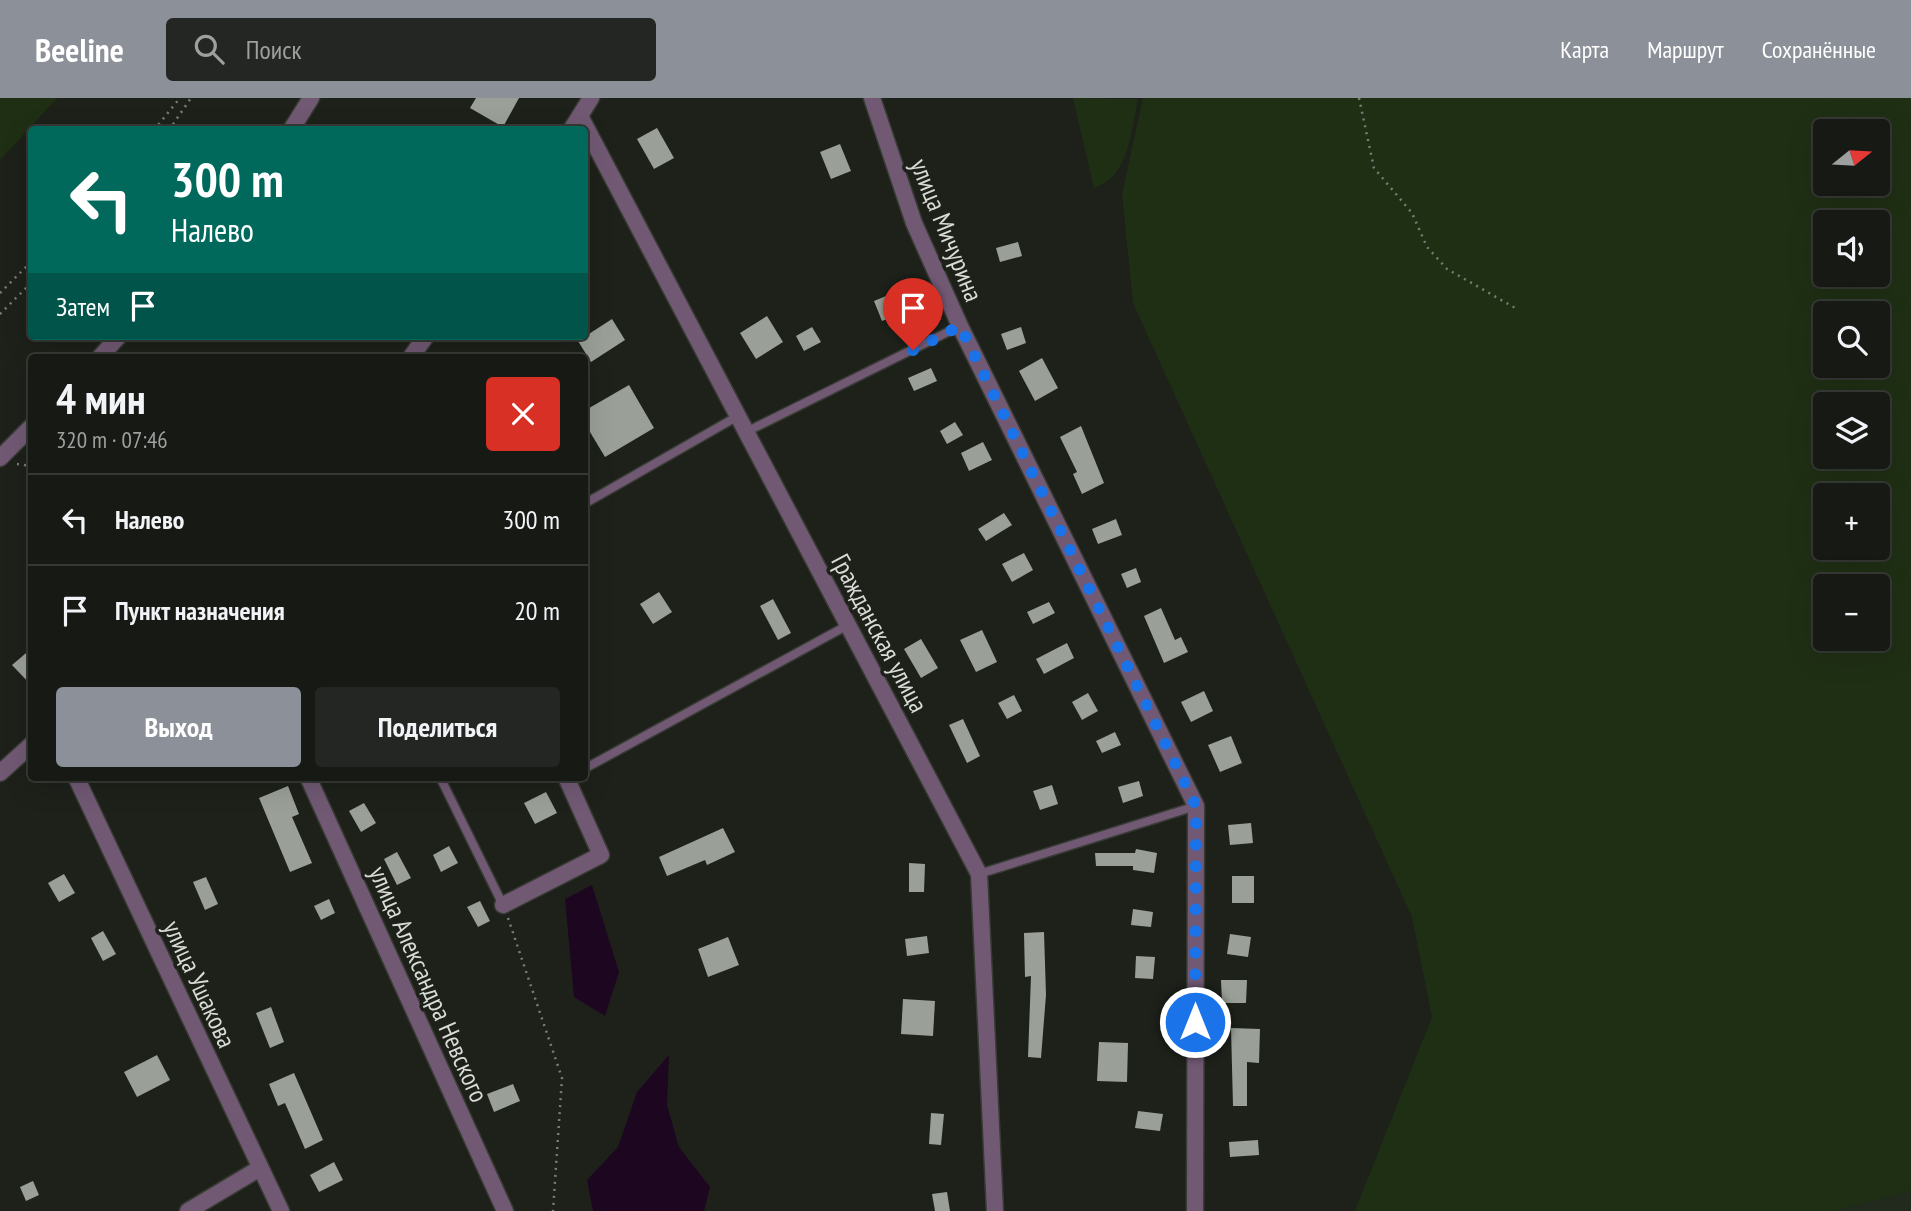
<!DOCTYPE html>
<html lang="ru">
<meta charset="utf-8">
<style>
body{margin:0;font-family:"PT Sans Narrow",sans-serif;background:#232622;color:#f1f3f6;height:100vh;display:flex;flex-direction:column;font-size:26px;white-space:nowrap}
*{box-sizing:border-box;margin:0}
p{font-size:23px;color:#9ea0a0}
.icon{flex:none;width:38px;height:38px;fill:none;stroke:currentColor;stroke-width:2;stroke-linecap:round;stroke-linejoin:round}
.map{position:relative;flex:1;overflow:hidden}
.side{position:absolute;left:28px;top:256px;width:560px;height:427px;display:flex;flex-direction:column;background:#161914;border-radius:7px;box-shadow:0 7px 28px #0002,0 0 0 2px #353834}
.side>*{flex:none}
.banner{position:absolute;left:28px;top:28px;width:560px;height:214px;border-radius:7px;box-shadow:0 7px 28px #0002,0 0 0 2px #353834;background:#00695c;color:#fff;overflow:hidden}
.needle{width:46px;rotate:72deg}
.fabs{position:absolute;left:1813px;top:21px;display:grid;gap:14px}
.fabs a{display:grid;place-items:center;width:77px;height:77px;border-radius:7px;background:#161914;box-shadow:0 7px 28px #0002,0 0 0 2px #353834;font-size:35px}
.pin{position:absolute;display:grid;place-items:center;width:60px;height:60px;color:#fff;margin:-72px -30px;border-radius:50% 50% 50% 0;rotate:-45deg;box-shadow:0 0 7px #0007}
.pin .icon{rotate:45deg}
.me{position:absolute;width:77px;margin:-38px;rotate:0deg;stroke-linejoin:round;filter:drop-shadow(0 0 5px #0008)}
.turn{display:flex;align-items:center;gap:24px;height:147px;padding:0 28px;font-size:32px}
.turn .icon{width:91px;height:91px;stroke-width:2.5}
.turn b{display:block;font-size:49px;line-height:60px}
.then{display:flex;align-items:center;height:66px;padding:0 28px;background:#0003;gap:14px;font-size:26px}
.round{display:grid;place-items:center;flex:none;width:74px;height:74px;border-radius:7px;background:#232622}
.summary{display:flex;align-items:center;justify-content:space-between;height:119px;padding:0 28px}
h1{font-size:42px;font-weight:600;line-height:52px}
.action{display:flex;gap:14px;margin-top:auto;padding:14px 28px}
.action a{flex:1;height:80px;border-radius:7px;background:#8c9099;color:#fff;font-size:28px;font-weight:600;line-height:80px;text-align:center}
.action a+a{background:#232622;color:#f1f3f6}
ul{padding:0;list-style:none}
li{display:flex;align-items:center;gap:21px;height:91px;padding:0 28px;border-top:2px solid #353834}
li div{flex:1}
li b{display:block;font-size:26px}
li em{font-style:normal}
header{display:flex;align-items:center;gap:42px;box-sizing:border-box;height:98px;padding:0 35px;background:#8c9099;color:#fff}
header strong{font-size:33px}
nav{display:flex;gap:38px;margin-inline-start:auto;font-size:24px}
.search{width:490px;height:63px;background:#232622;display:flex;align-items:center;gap:18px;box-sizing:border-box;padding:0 24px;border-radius:7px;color:#9ea0a0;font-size:26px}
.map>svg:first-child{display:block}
.built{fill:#222a1e}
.green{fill:#1f2f14;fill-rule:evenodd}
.water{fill:#1d0720}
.building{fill:#9aa097}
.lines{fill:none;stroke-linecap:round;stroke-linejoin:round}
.service-casing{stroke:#373b34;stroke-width:11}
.minor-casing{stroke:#373b34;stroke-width:19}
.path{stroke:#797d77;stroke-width:2.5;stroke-dasharray:2 5;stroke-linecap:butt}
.service{stroke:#715974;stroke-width:8}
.minor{stroke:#715974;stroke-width:16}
.route{stroke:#1a73e8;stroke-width:12;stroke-dasharray:0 21.6}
.labels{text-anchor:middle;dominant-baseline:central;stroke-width:7;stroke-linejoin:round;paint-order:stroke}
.street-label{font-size:26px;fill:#d8dbd6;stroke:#1d211a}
</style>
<header>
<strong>Beeline</strong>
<div class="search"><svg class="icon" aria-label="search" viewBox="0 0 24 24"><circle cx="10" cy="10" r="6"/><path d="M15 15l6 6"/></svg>Поиск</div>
<nav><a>Карта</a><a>Маршрут</a><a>Сохранённые</a></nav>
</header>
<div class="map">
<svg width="1911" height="1113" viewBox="0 0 1911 1113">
<rect width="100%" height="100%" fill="#1d211a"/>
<!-- built -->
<path class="built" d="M1911 1093V1113H1834Z"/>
<!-- green -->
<g class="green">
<path d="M0 0H57L0 62Z"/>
<path d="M1073 0 1138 1C1131 32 1129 80 1094 90Z"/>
<path d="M1143 0H1911V1093L1834 1113H1355L1432 919 1412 819 1133 205 1122 96ZM1878 33V86H1825V33ZM1878 124V177H1825V124ZM1878 215V268H1825V215ZM1878 306V359H1825V306ZM1878 397V450H1825V397ZM1825 488H1878V541H1825Z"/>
</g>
<!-- water -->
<g class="water">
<path d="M592 787 619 874 605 918 574 899 565 801Z"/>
<path d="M669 957 667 1007 679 1049 710 1089 704 1113H593L587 1082 618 1049 637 994Z"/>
</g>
<!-- building -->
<g class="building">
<path d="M476 0H519L503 29 470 10Z"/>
<path d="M657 30 674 60 654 71 637 41Z"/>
<path d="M840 46 851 73 831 81 820 54Z"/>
<path d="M1018 144 1022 158 1000 164 996 150Z"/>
<path d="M891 196 899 216 882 223 874 203Z"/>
<path d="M767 218 783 244 756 261 740 235Z"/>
<path d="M612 221 625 242 591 264 578 243Z"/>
<path d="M812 229 821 244 804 253 796 238Z"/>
<path d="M1021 229 1026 245 1007 252 1001 236Z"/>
<path d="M1042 260 1058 290 1035 303 1019 273Z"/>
<path d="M931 270 937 283 914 293 908 280Z"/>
<path d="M629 287 654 330 605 359 584 324V313Z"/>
<path d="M955 324 963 337 947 346 940 333Z"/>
<path d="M1081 328 1104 385 1082 396 1073 376 1077 374 1060 339Z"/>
<path d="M983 344 992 362 969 373 961 355Z"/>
<path d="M1004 415 1012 427 986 443 978 431Z"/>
<path d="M1116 421 1122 437 1098 446 1092 431Z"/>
<path d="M1024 455 1033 472 1012 484 1002 466Z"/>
<path d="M1136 470 1141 484 1127 490 1121 476Z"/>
<path d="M659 494 672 514 653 526 640 506Z"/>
<path d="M773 501 791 535 778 542 760 508Z"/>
<path d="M1049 504 1055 515 1033 526 1027 514Z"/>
<path d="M1161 510 1175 542 1181 539 1188 554 1164 565 1144 518Z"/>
<path d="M982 532 997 564 976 574 960 542Z"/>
<path d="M921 541 938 570 921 580 904 551Z"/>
<path d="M1067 545 1074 560 1044 576 1036 561Z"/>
<path d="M32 550V588L12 567Z"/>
<path d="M1204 593 1213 613 1191 624 1181 604Z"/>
<path d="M1088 595 1098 613 1082 622 1072 604Z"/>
<path d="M1014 597 1022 613 1007 621 998 605Z"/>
<path d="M963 621 980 658 967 665 949 627Z"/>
<path d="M1115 634 1121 647 1102 655 1096 643Z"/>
<path d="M1231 638 1242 665 1220 674 1208 647Z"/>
<path d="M1139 683 1143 698 1123 705 1118 689Z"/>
<path d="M1052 687 1058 706 1040 712 1033 693Z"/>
<path d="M288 688 299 716 292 719 312 765 290 774 259 700Z"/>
<path d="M546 694 557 715 535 726 524 705Z"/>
<path d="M364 705 376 725 361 734 349 713Z"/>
<path d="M1251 725 1253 745 1230 747 1228 727Z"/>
<path d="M723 730 735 754 707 767 705 762 667 778 659 759Z"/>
<path d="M449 748 458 765 441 774 433 757Z"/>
<path d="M1136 751 1157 755 1154 775 1133 772V768H1096L1095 755H1135Z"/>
<path d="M397 754 411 780 397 787 384 761Z"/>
<path d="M909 765 925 766 924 794H909Z"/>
<path d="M64 776 75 795 59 804 48 785Z"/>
<rect x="1232" y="778" width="22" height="27"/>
<path d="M206 779 218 806 205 812 193 784Z"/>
<path d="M329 801 335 815 321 822 314 808Z"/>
<path d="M480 803 490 823 478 829 467 809Z"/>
<path d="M1133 811 1153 814 1151 829 1131 827Z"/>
<path d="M103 833 116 856 103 863 91 840Z"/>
<path d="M1044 834 1046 897 1041 960 1028 959 1031 878 1025 879 1024 835Z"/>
<path d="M1230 836 1251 839 1248 859 1227 856Z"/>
<path d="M927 838 929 855 907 858 905 841Z"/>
<path d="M728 839 739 867 708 879 698 851Z"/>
<path d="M1136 858 1155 859 1153 881 1135 880Z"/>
<path d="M1221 882H1247L1246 905H1222Z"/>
<path d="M903 901 935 903 933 938 901 936Z"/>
<path d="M271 909 284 944 270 950 256 915Z"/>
<path d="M1231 930 1260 931 1259 965 1247 964V1008H1233Z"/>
<path d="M1099 944 1128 945 1127 984 1097 983Z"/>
<path d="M157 957 170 982 137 999 124 974Z"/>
<path d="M294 975 323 1042 305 1051 285 1005 278 1008 269 986Z"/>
<path d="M513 986 520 1003 494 1014 487 996Z"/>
<path d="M1138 1013 1163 1016 1160 1033 1135 1030Z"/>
<path d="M931 1015 944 1016 941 1047 929 1046Z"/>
<path d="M1258 1042 1259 1057 1230 1059 1229 1044Z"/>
<path d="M334 1064 343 1082 319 1094 310 1077Z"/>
<path d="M33 1083 39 1097 26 1103 20 1089Z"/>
<path d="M947 1094 950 1113H935L932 1096Z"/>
</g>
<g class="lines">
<!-- service casing -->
<g class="service-casing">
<g id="service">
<path d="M746 334 960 228"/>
<path d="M584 406 738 318"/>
<path d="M584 671 848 527"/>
<path d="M440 679 503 807"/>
<path d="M979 776 1196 708"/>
</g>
</g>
<!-- minor casing -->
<g class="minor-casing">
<g id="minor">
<path d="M872 0 914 125 960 228 1196 708 1195 1113"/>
<path d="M580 18 979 776 995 1113"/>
<path d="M291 32 311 0"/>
<path d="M571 32 591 0"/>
<path d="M100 259 119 238"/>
<path d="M411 259 426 238"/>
<path d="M0 360 32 328"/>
<path d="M0 675 32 646"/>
<path d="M76 679 281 1113"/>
<path d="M308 679 505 1113"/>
<path d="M503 807 601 757 566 679"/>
<path d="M188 1113 260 1070"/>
</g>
</g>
<!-- path -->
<g class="path">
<path d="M1359 0 1374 70 1412 115 1427 149 1447 171 1517 211"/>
<path d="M154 32 180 0"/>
<path d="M169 32 191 0"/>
<path d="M0 195 32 163"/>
<path d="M0 216 32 184"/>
<path d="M17 366 32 368"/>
<path d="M508 820 562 980 553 1113"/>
</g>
<!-- service -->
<use href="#service" class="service"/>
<!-- minor -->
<use href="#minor" class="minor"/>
</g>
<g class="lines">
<!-- route -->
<path class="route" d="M913 252 960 228 1196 708 1195 924"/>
</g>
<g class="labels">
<!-- street labels -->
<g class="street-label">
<text transform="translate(947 132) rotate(68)">улица Мичурина</text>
<text transform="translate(880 535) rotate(62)">Гражданская улица</text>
<text transform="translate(200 886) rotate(65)">улица Ушакова</text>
<text transform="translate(429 886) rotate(66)">улица Александра Невского</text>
</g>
</g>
</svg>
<div class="fabs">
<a><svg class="needle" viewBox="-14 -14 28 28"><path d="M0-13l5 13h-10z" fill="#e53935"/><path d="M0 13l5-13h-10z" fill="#9ea0a0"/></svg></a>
<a><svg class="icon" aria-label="sound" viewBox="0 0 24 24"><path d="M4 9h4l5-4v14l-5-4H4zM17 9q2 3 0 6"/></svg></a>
<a><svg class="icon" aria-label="search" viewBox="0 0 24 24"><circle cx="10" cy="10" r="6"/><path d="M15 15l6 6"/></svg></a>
<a><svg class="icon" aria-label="layers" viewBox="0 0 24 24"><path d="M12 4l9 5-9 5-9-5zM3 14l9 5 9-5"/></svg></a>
<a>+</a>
<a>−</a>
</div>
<div class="pin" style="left:913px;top:252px;background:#d93025"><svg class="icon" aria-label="arrive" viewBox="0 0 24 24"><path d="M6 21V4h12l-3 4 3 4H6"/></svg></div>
<svg class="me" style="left:1195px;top:924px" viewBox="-20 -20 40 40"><circle r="17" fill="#1a73e8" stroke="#fff" stroke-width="3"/><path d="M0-11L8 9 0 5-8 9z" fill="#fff"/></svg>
<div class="banner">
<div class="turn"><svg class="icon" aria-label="left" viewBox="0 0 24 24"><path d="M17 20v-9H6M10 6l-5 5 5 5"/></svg><div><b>300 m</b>Налево</div></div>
<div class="then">Затем<svg class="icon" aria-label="arrive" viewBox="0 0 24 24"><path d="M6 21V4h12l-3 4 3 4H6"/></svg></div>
</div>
<section class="side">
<div class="summary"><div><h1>4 мин</h1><p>320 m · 07:46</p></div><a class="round" style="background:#d93025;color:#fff"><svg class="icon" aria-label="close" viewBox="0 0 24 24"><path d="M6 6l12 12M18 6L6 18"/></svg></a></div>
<ul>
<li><svg class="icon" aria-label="left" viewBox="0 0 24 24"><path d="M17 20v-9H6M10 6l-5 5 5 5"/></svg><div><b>Налево</b></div><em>300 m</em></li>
<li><svg class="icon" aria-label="arrive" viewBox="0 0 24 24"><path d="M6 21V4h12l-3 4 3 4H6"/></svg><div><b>Пункт назначения</b></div><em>20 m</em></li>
</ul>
<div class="action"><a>Выход</a><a>Поделиться</a></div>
</section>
</div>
